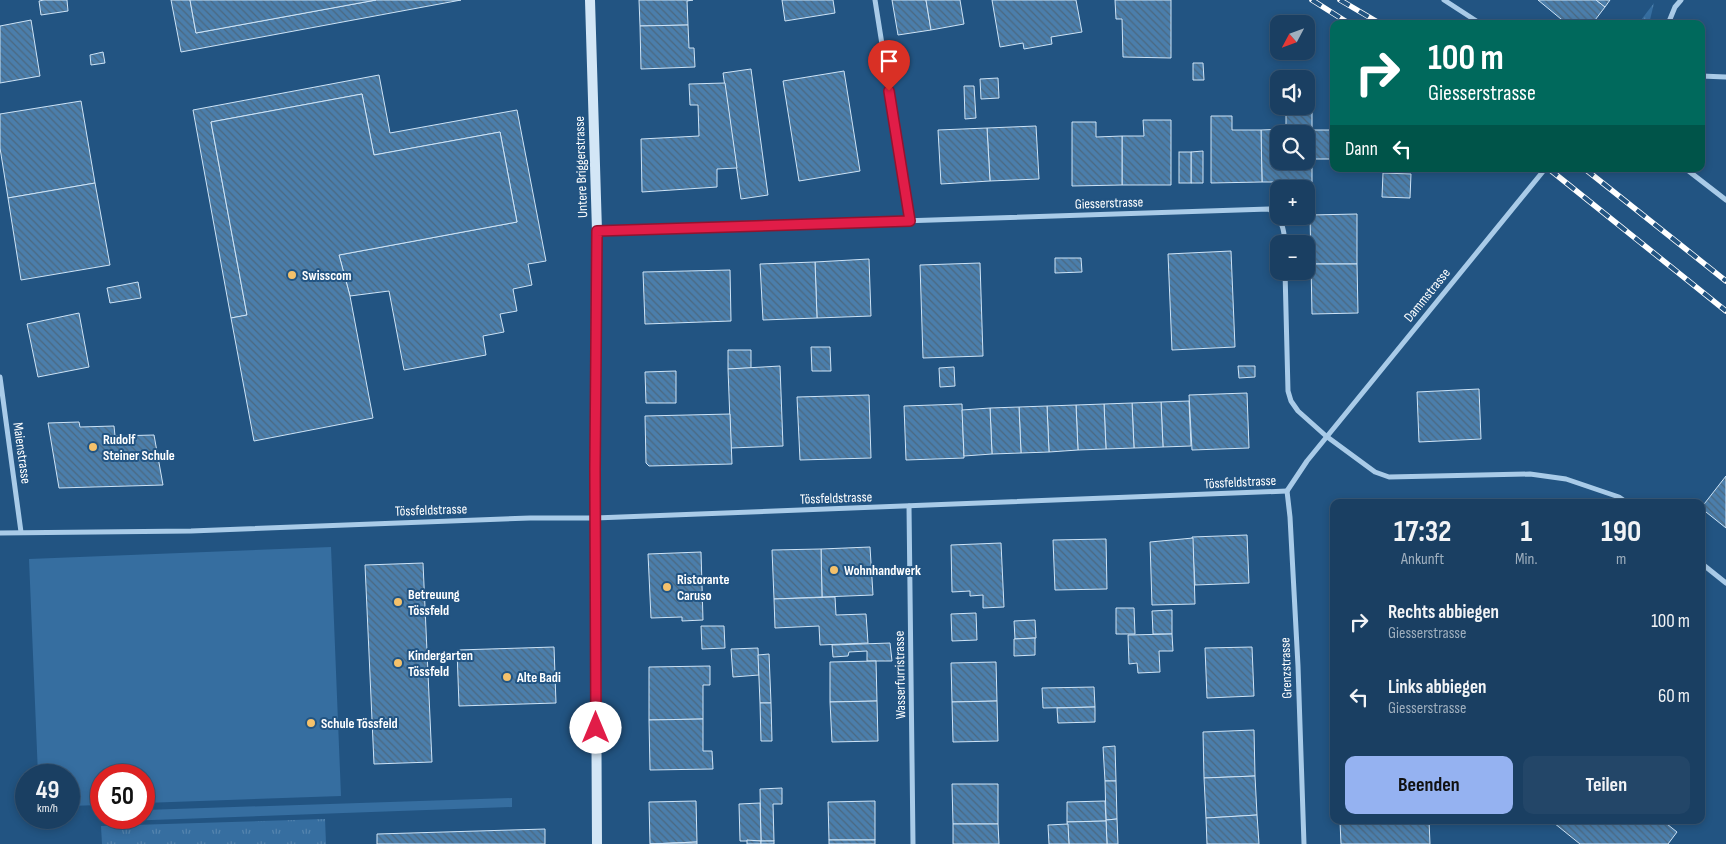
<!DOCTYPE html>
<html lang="de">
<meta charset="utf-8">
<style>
body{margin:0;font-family:"Sofia Sans Condensed",sans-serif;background:#234668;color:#f1f3f6;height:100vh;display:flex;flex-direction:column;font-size:19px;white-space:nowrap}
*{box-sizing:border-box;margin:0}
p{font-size:16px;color:#9fafbe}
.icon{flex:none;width:28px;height:28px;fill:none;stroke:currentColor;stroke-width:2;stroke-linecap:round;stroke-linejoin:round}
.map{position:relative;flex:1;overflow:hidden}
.sheet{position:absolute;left:1330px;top:499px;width:375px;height:325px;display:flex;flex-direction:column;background:#1a3f62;border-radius:10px;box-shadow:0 2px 8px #0003,0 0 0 1px #385877}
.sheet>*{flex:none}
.banner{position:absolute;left:1330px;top:20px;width:375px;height:152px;border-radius:10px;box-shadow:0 2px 8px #0003,0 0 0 1px #385877;background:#00695c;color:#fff;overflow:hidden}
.needle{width:32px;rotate:229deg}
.controls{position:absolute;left:1270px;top:15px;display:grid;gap:10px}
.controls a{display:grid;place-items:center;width:45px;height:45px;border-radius:10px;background:#1a3f62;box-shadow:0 2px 8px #0003,0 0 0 1px #385877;font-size:25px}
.speed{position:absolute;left:15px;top:764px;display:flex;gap:10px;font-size:25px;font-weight:700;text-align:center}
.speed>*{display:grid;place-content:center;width:65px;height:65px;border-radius:50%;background:#1a3f62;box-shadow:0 2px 8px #0003,0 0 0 1px #385877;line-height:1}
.speed small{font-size:12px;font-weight:400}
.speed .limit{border:8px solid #d22;background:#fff;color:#111}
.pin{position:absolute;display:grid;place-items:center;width:42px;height:42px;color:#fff;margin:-51px -21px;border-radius:50% 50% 50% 0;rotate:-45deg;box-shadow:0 0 5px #0007}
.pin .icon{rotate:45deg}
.me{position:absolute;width:55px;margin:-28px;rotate:0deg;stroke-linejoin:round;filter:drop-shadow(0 0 4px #0008)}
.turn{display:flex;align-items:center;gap:18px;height:105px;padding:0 15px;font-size:22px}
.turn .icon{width:65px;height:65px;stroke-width:2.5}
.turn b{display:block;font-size:35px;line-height:42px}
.then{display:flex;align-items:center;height:48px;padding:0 15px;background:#0003;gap:10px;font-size:19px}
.eta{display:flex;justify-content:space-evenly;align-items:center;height:85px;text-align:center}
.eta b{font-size:30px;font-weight:700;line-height:35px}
.cta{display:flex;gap:10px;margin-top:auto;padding:10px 15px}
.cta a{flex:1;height:58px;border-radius:10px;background:#95b2f1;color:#111;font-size:20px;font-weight:700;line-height:58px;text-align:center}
.cta a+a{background:#234668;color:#f1f3f6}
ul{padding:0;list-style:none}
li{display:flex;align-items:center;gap:15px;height:75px;padding:0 15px}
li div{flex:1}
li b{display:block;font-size:19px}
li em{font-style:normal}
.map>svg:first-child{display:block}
.grass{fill:url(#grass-tufts)}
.garden{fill:#366ea0}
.building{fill:url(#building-back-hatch);stroke:#cde3f6;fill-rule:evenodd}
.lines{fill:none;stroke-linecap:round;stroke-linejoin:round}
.minor{stroke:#a9cbe8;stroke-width:5}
.secondary{stroke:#d3e6f6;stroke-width:10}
.rail-casing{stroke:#fff;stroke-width:5.5}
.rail{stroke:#225482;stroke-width:4;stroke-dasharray:11;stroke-linecap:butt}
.route-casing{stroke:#92132f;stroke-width:12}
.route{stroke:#e11d48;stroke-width:9}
.poi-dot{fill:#f4c16b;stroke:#225482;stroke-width:2}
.labels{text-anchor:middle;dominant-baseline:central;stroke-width:4;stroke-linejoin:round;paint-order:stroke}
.street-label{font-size:14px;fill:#fff;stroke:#225482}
.poi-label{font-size:14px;font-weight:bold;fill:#fff;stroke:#225482;text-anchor:start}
</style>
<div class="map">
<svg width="1726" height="844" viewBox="0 0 1726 844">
<defs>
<pattern id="grass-tufts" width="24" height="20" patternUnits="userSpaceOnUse" patternTransform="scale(1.25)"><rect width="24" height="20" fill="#366ea0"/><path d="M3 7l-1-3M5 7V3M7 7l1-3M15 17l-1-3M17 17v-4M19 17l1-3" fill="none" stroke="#5484ae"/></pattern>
<pattern id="building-back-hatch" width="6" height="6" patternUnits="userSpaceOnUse" patternTransform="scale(1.25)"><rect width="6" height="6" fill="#4b7eab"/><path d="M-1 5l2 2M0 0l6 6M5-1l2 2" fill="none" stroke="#4b6880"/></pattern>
</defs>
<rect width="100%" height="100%" fill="#225482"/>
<!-- grass -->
<g class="grass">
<path d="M1654 3 1649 24H1638Z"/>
<path d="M325 819 326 844H102L101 826Z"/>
</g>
<!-- garden -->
<g class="garden">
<path d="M331 547 341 796 144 803V775H101V805L69 806V775H38L29 559Z"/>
<path d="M512 798V807L124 821 123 818H144V810Z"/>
</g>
<!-- building -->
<g class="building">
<path d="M44 0H67L68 11 41 15 39 1Z"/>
<path d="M171 0H190L196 33 376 0H461L181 52Z"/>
<path d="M190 0H376L196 33Z"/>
<path d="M639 0H693L687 1 688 25 640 26Z"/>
<path d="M782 0H833L835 13 785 21Z"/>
<path d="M892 0H926L931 30 898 35Z"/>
<path d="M926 0H960L964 24 931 30Z"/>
<path d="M992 0H1076L1082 32 1051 37 1052 44 1024 49 1023 43 1000 47Z"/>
<path d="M1115 0H1171V58L1123 57 1122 19H1116Z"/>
<path d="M1538 0H1596L1605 7 1592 24H1567Z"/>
<path d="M1596 0H1610L1605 7Z"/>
<path d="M31 20 40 76 0 83V26Z"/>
<path d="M688 25 689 48H694L695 67 641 69 640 26Z"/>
<path d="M103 52 105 63 91 65 90 55Z"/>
<path d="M1193 63H1203L1204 80H1193Z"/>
<path d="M751 69 768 195 741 199 723 73Z"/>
<path d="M844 71 860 171 799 181 783 81Z"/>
<path d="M379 75 390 133 517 110 546 261 528 264 532 285 513 289 517 311 500 314 504 332 483 336 486 355 404 370 389 291 350 296 339 255 517 222 500 132 374 155 362 94 211 122 247 315 231 318 193 110Z"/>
<path d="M998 78 999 98 981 99 980 79Z"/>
<path d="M725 83 737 168 717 169V187L642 192 641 139 699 136 698 105H690L689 84Z"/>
<path d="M964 86H974L976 118 965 119Z"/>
<path d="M362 94 374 155 500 132 517 222 339 255 350 296 373 418 254 441 231 318 247 315 211 122Z"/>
<path d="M81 101 95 183 8 198 0 148V114Z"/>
<path d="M1286 110 1312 111V130H1334V159H1312V182H1262L1261 130 1286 129ZM1279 134H1306V161H1279Z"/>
<path d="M1211 116H1232V130H1261L1262 182 1211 183Z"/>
<path d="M1143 120H1171V185H1122V136H1144Z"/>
<path d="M1072 122H1096V137L1122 136V185L1072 186Z"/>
<path d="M1036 126 1039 179 990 181 987 128Z"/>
<path d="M987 128 990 181 941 184 938 130Z"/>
<path d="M1203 151V183H1191V152Z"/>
<rect x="1179" y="152" width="12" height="31"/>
<path d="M1383 173 1411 174 1410 198 1382 197Z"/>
<path d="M95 183 110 265 21 280 8 198Z"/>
<path d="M1357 214V264H1311L1310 215Z"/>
<path d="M1231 251 1235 347 1172 350 1168 254Z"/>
<path d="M1055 258H1081L1082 272 1055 273Z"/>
<path d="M869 259 871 316 817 318 815 262Z"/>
<path d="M815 262 817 318 763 320 760 264Z"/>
<path d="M980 263 983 356 923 358 920 265Z"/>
<path d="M1311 264H1357L1358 313 1312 314Z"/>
<path d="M730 270 731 321 645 324 643 272Z"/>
<path d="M138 282 141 298 110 303 107 288Z"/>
<path d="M79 313 89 367 38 377 27 324Z"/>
<path d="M811 347H830L831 371H812Z"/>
<path d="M728 350H751V368L728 369Z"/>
<path d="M780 366 783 446 731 448 728 369Z"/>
<path d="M1238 366H1255V377L1239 378Z"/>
<path d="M954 367 955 386 940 387 939 368Z"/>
<path d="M676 371V403H646L645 372Z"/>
<path d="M1479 389 1481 439 1419 442 1417 392Z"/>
<path d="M1247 393 1249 448 1192 450 1189 395Z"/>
<path d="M869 395 871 458 800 460 797 397Z"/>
<path d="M1189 401 1191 446 1163 447 1161 402Z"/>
<path d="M1161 402 1163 447 1134 448 1132 403Z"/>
<path d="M1132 403 1134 448 1106 449 1104 404Z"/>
<path d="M962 404 964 458 906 460 904 406Z"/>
<path d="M1104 404 1106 449 1078 450 1076 405Z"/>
<path d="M1076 405 1078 450 1049 452 1047 406Z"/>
<path d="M1047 406 1049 452 1021 453 1019 407Z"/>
<path d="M1019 407 1021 453 992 454 990 408Z"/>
<path d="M990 408 992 454 964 456 962 410Z"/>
<path d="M730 414 732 464 649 466 646 463 645 416Z"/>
<path d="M79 422 80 427 114 426 115 436 154 435 163 485 59 488 48 423Z"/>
<path d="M1726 476V528L1701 508Z"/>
<path d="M1331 532H1334V584H1333Z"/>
<path d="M1247 535 1249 583 1195 585 1192 537Z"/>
<path d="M1193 538 1195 604 1152 605 1150 542Z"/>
<path d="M1106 539 1107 589 1055 590 1053 540Z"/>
<path d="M1001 543 1004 607 983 608V595L970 596V591L952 592 951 545Z"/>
<path d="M870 547 873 595 822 597 821 549Z"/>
<path d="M821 549 822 597 774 599 772 550Z"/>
<path d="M701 552 703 620 682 621V617L651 618 648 554Z"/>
<path d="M423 563 432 762 374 764 365 565Z"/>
<path d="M835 597 836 615 866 614 868 643 820 645 819 626 775 628 774 599Z"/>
<path d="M1116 608H1134L1135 634H1116Z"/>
<path d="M1172 610V634H1153L1152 611Z"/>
<path d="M976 613 977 640 952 641 951 614Z"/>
<path d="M1035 620 1036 638 1015 639 1014 621Z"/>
<path d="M701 626H724L725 648 702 649Z"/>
<path d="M1172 634 1173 651H1159L1160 672 1138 673 1137 663 1129 664 1128 635Z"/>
<path d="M1035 638V655L1014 656V639Z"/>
<path d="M890 643 892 661H867V651L849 652 848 656 833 657 832 645Z"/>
<path d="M554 647 556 703 459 706 457 650Z"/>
<path d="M1252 647 1254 696 1207 698 1205 648Z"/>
<path d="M758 648 759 675 733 677 731 649Z"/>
<path d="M769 654 771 703H760L758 655Z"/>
<path d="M876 661 877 701 830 702V662Z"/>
<path d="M996 662 997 701 952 702 951 663Z"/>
<path d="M710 666V685H703V719L649 720V667Z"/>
<path d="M1094 687 1095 707 1043 708 1042 688Z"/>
<path d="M877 701 878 741 832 742 830 702Z"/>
<path d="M997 701 998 741 953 742 952 702Z"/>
<path d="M760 703H771L772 741H761Z"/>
<path d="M1095 707V722L1058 723 1057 708Z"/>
<path d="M703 719V751H712L713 769 650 770 649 720Z"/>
<path d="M1254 730 1255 776 1204 778 1203 732Z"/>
<path d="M1115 746 1116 781H1105L1103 747Z"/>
<path d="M1255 776 1257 815 1206 818 1204 778Z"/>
<path d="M1105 781H1116L1117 819 1106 820Z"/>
<path d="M952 784H998V824H953Z"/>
<path d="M782 788V804H773L774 841H761L760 789Z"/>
<path d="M696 801 697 842 650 844 649 802Z"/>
<path d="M875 801V840H829L828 802Z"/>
<path d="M1105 801 1106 821 1067 822V802Z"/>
<path d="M760 803 761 841H740L739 804Z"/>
<path d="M1257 815 1259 844H1207L1206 818Z"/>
<path d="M1117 819 1118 844H1107L1106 820Z"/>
<path d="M1385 820H1429L1430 844H1341L1340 822Z"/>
<path d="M1556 820H1662L1677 832 1668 844H1580L1554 823Z"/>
<path d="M1106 821 1107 844H1069L1067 822Z"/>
<path d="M953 824H998L999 844H953Z"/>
<path d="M1068 824 1069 844H1049L1048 825Z"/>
<path d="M545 829V844H377V834Z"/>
<path d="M747 840 761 841V844H747Z"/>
<rect x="829" y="840" width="46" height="4"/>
<rect x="761" y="841" width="13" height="3"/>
<path d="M697 842V844H650Z"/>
</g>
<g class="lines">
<!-- minor -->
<g class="minor">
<path d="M875 0 910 221"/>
<path d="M1444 0 1481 24"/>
<path d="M1668 24 1675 7 1681 0"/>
<path d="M1701 76 1726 77"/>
<path d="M1686 169 1726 200"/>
<path d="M597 231 1269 209C1282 220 1284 227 1285 244"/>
<path d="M1285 271 1288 391 1291 401 1298 411 1326 436 1375 472 1389 477 1530 474 1566 479 1619 497 1626 502"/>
<path d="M0 377 21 532"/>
<path d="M1287 491 1307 461 1545 169"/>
<path d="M1287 491 1290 517 1298 666 1304 844"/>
<path d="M909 506 913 844"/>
<path d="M0 533 191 531 530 518H595L1287 491"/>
<path d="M1701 563 1726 583"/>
</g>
<!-- secondary -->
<path class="secondary" d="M590 0 597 231 595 469 597 844"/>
<!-- rail casing -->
<g class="rail-casing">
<g id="rail">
<path d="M1312 0 1350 24"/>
<path d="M1340 0 1381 24"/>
<path d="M1549 169 1726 311"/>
<path d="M1585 169 1726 281"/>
</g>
</g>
<!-- rail -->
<use href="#rail" class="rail"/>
</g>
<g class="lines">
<!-- route casing -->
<g class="route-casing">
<path id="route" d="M596 728 595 469 597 231 910 221 889 91"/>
</g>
<!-- route -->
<use href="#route" class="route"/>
</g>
<!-- markers -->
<g class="poi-dot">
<circle cx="292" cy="275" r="5"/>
<circle cx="93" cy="447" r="5"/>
<circle cx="834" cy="570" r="5"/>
<circle cx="667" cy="587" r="5"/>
<circle cx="398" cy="602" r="5"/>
<circle cx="398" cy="663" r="5"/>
<circle cx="507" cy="677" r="5"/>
<circle cx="311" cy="723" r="5"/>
</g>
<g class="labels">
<!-- street labels -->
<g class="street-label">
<text transform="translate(581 167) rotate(-92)">Untere Briggerstrasse</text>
<text transform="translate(1109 203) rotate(-2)">Giesserstrasse</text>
<text transform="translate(1427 295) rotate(-51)">Dammstrasse</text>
<text transform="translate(22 453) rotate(82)">Maienstrasse</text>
<text transform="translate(1240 482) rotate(-3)">Tössfeldstrasse</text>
<text transform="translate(836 498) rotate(-2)">Tössfeldstrasse</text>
<text transform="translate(431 510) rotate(-2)">Tössfeldstrasse</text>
<text transform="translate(1286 668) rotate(-92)">Grenzstrasse</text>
<text transform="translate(900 675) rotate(-91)">Wasserfurristrasse</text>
</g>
<!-- poi labels -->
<g class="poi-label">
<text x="302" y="275">Swisscom</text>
<text x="103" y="439">Rudolf<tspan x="103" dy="16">Steiner Schule</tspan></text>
<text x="844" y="570">Wohnhandwerk</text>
<text x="677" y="579">Ristorante<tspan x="677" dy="16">Caruso</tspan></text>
<text x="408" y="594">Betreuung<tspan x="408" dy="16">Tössfeld</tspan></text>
<text x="408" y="655">Kindergarten<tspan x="408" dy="16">Tössfeld</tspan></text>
<text x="517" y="677">Alte Badi</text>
<text x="321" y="723">Schule Tössfeld</text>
</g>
</g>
</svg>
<div class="controls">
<a><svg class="needle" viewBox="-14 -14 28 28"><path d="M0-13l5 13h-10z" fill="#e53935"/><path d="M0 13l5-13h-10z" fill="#9fafbe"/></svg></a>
<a><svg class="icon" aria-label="sound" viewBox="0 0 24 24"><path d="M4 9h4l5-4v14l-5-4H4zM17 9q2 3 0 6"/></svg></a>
<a><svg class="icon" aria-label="search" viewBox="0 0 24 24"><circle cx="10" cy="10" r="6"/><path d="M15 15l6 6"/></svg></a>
<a>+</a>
<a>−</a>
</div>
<div class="speed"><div>49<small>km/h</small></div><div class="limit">50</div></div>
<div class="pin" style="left:889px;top:91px;background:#d93025"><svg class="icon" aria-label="arrive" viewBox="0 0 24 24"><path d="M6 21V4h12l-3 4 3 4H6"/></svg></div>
<svg class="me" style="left:596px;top:728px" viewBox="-20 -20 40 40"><circle r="19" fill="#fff"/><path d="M0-13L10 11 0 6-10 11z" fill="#e11d48"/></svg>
<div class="banner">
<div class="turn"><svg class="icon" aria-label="right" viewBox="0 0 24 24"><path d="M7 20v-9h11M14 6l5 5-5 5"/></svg><div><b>100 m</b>Giesserstrasse</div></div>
<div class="then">Dann<svg class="icon" aria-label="left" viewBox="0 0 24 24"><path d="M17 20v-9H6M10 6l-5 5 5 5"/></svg></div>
</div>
<section class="sheet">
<div class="eta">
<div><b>17:32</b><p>Ankunft</p></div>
<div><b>1</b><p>Min.</p></div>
<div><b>190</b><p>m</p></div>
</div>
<ul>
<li><svg class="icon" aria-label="right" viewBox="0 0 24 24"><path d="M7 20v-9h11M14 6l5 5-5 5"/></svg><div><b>Rechts abbiegen</b><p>Giesserstrasse</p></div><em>100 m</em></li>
<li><svg class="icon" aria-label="left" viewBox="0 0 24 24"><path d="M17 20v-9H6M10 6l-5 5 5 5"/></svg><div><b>Links abbiegen</b><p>Giesserstrasse</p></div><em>60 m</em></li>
</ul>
<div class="cta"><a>Beenden</a><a>Teilen</a></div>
</section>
</div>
